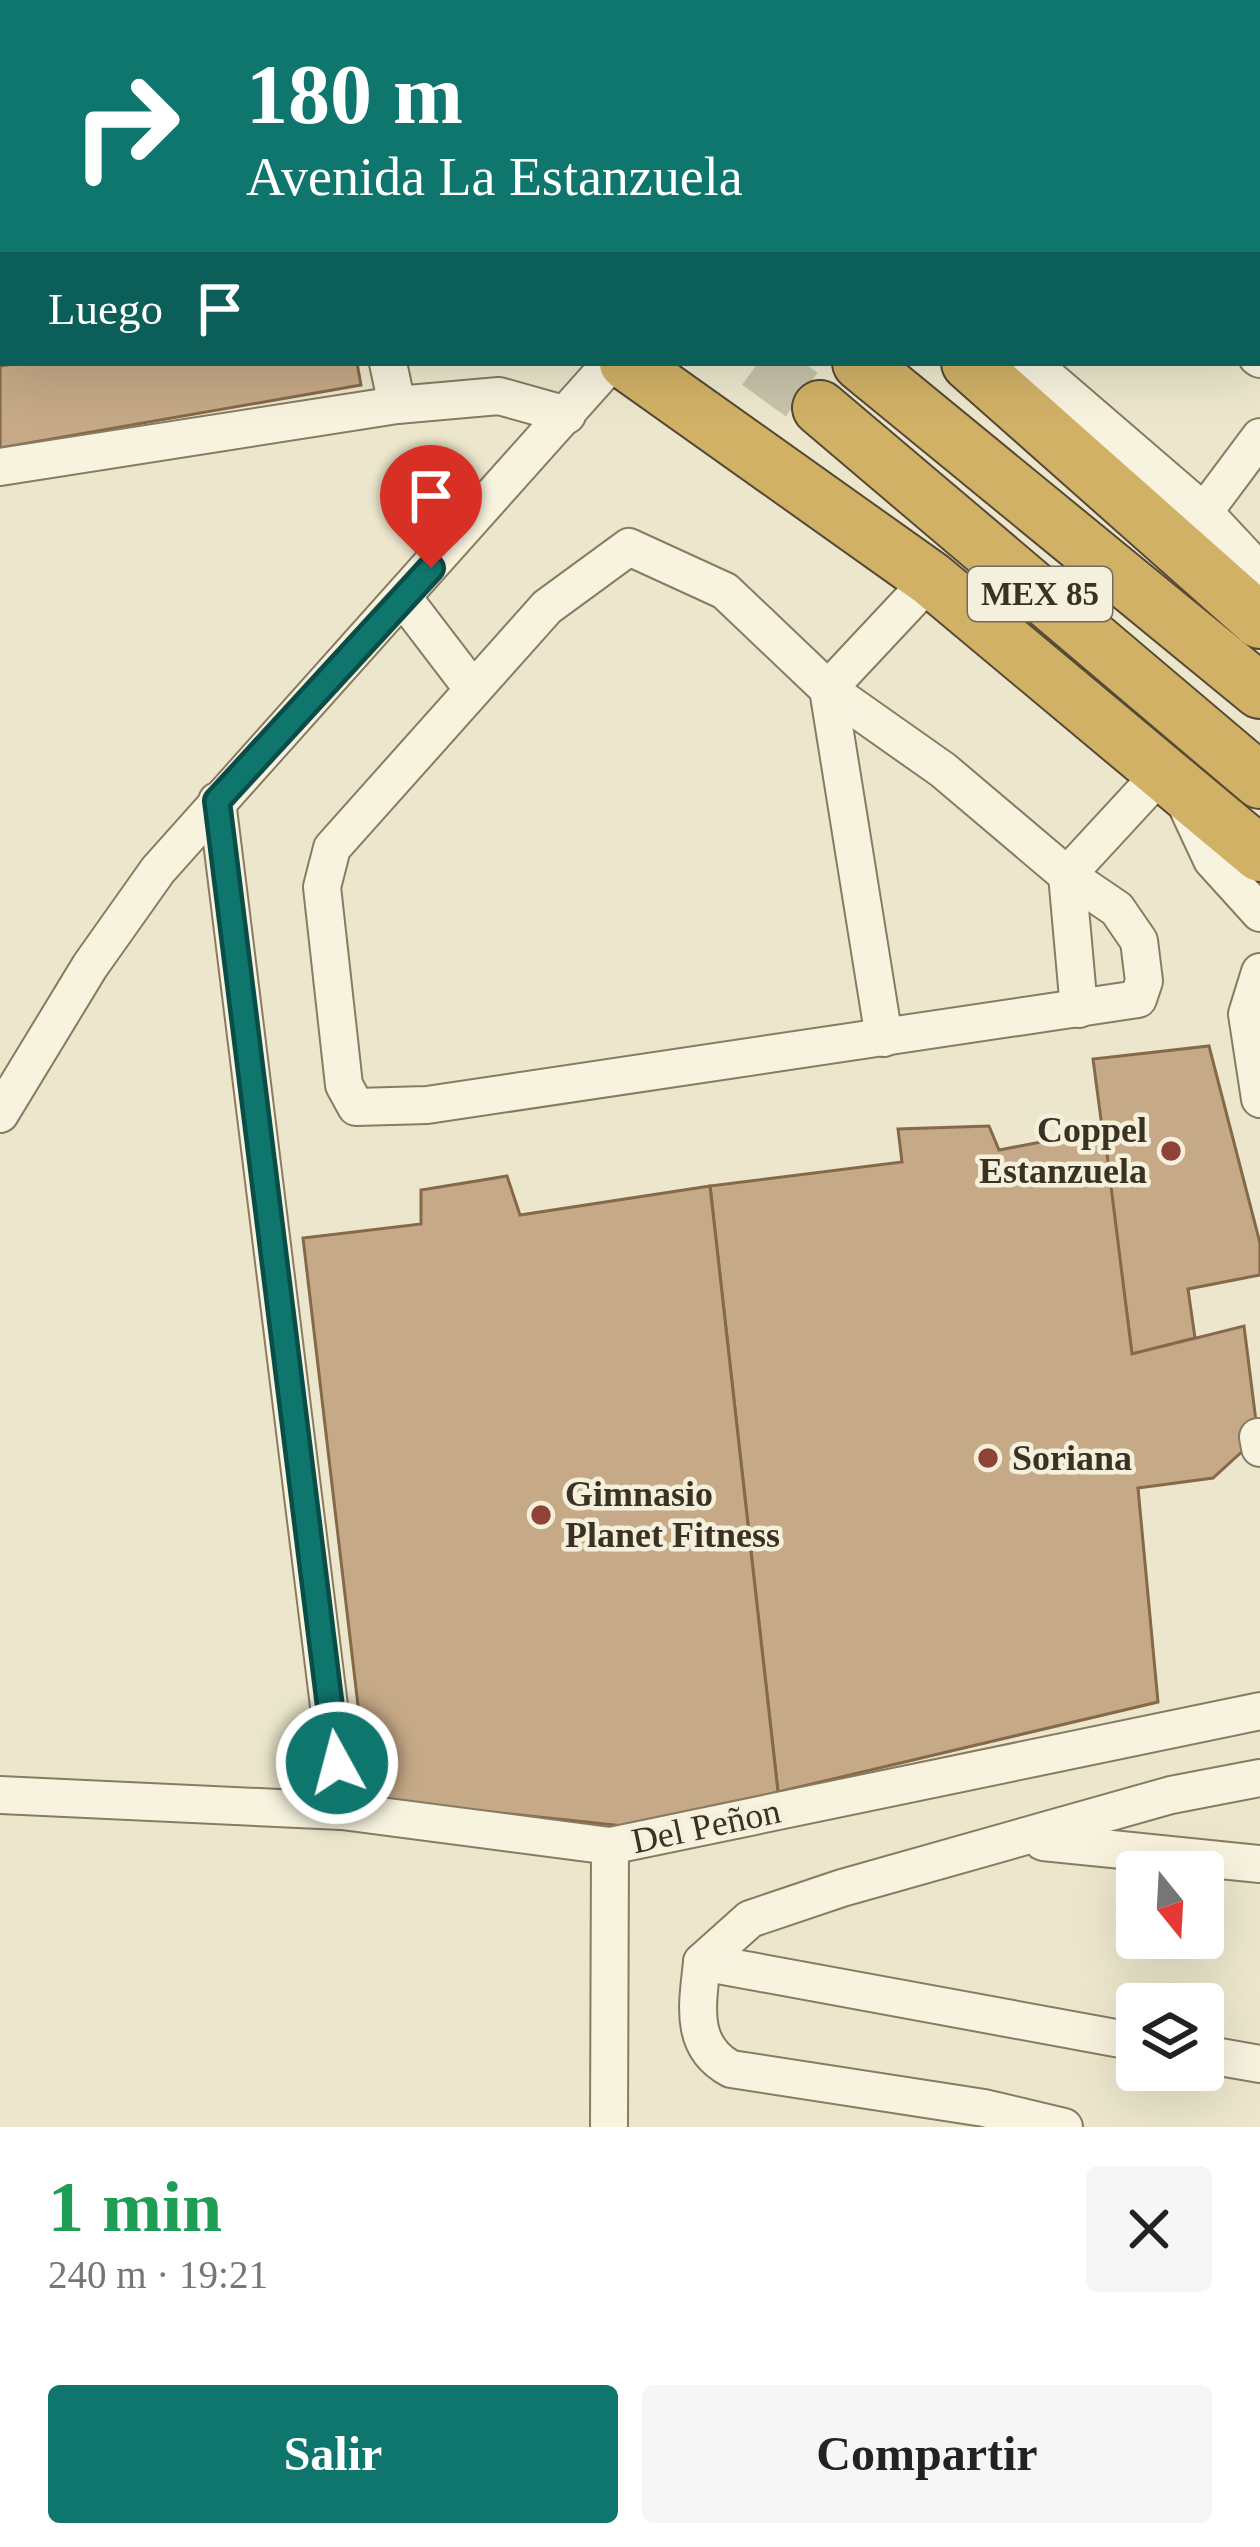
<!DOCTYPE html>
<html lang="es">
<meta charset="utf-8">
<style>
body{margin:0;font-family:Georgia,serif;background:#f6f6f6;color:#222;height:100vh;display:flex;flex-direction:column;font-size:45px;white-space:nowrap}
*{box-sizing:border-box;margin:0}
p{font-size:39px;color:#767676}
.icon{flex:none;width:66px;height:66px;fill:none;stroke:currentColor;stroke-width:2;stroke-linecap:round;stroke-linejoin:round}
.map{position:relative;height:2127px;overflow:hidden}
.details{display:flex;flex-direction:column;background:#fff;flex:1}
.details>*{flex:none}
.top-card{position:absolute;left:0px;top:0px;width:1260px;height:366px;box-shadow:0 12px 48px #0002;background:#0f766e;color:#fff;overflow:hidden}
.needle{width:78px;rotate:162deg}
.buttons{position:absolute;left:1116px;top:1851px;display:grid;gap:24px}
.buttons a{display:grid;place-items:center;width:108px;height:108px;border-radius:12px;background:#fff;box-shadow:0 12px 48px #0002;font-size:60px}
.pin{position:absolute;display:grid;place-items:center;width:102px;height:102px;color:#fff;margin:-123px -51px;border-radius:50% 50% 50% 0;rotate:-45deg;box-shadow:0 0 12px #0007}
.pin .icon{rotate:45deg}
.me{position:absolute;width:132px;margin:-66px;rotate:353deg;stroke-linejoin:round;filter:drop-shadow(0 0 9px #0008)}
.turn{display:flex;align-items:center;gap:42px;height:252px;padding:0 48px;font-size:54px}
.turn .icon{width:156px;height:156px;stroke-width:2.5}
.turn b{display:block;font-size:84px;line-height:102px}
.then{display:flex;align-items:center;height:114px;padding:0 48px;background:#0003;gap:24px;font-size:45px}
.round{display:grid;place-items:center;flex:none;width:126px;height:126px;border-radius:12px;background:#f6f6f6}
.overview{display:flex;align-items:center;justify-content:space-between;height:204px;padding:0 48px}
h1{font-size:72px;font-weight:700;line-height:90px;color:#1e9e55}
.action{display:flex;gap:24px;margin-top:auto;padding:24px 48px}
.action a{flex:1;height:138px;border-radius:12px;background:#0f766e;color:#fff;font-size:48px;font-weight:700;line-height:138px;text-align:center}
.action a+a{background:#f6f6f6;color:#222}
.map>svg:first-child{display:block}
.building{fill:#c6a986;stroke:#856949;stroke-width:3}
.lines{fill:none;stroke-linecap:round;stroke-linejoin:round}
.highway-tunnel{stroke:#c8c3aa;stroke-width:54;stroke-dasharray:54 27;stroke-linecap:butt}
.minor-casing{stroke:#887b61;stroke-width:40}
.highway-casing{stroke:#564935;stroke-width:58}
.minor{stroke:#f7f3df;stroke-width:36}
.highway{stroke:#d1b166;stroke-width:54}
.route-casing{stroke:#0a4d48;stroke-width:30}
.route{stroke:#0f766e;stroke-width:21}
.poi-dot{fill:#914236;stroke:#f4f0db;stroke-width:4.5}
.labels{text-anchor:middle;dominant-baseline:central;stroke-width:9;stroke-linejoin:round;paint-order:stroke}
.shield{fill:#f4f0db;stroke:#726a5a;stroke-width:3}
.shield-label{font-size:33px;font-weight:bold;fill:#3a3123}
.poi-label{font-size:36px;font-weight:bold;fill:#3a3123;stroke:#f4f0db;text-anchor:start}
.street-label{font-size:36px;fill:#3a3123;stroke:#f4f0db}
</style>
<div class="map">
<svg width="1260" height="2127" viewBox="0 0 1260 2127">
<rect width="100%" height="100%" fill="#ece7cc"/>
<!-- building -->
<g class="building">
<path d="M0 143H3V275L0 273Z"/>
<path d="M19 363H357L361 385 0 448V366Z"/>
<path d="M1209 1046 1260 1243V1275L1188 1289 1195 1338 1132 1354 1093 1059Z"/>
<path d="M989 1126 999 1150 1104 1130 1132 1354 1244 1326 1258 1437 1213 1478 1138 1488 1158 1702 778 1792 710 1186 902 1162 898 1129Z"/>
<path d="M507 1176 520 1215 710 1186 778 1792 633 1827 369 1799 303 1238 421 1224V1190Z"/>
</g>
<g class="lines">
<!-- highway-tunnel -->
<path class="highway-tunnel" d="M758 363 820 408"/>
<!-- minor casing -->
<g class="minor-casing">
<g id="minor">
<path d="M731 0 735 3"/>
<path d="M846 0 847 3"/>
<path d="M1056 0 1057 3"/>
<path d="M575 3 577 0"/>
<path d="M898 3 902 0"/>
<path d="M1145 3 1153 0"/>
<path d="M0 33 3 35"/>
<path d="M0 305 3 308"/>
<path d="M0 339 3 338"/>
<path d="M1257 357 1260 359"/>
<path d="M388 363 397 405"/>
<path d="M1031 363 1204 512 1260 572"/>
<path d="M0 467 397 405 499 396 567 415"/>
<path d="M1204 512 1260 437"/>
<path d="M629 547 725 591 828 689 943 770 1067 875 1117 909 1139 941 1144 981 1138 999 427 1105 356 1107 344 1085 322 887 332 848 547 607Z"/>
<path d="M404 599 472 688"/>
<path d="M1184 800 1212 860 1260 913"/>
<path d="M217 801 342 1811"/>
<path d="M1260 972 1247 1014 1260 1099"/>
<path d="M1079 1009 1067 875 1163 771"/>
<path d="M884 1038 828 689 931 579"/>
<path d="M0 1114 90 966 158 870 611 363"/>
<path d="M1258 1437 1260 1448"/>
<path d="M0 1795 342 1811 610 1846 1260 1711"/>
<path d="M1043 1842 1260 1864"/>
<path d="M702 1962 1137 2042"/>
<path d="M1203 2054 1260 2064"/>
<path d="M609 2127 610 1846"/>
<path d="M1064 2127 984 2108 731 2069C688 2046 698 2003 702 1962L750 1919 842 1888 1171 1795 1260 1778"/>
</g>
</g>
<!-- highway casing -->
<g class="highway-casing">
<g id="highway">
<path d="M49 0 55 3"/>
<path d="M194 0 199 3"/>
<path d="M310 0 315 3"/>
<path d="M433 0 439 3"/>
<path d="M627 363 931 579 1260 854"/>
<path d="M860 363 1260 691"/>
<path d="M969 363 1260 621"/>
<path d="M820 408 1260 781"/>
</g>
</g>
<!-- minor -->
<use href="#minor" class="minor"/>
<!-- highway -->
<use href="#highway" class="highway"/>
</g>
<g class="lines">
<!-- route casing -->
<g class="route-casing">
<path id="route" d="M337 1763 217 801 431 568"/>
</g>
<!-- route -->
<use href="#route" class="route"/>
</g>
<!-- markers -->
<g class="poi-dot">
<circle cx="1171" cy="1151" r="12"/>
<circle cx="988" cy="1458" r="12"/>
<circle cx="541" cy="1515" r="12"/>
</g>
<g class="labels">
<!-- shield labels -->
<rect class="shield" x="968" y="567" width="144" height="54" rx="9"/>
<g class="shield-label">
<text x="1040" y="594">MEX 85</text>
</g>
<!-- poi labels -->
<g class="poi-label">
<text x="1147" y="1130" text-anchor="end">Coppel<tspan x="1147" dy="41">Estanzuela</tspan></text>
<text x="1012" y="1458">Soriana</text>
<text x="565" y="1494">Gimnasio<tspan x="565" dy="41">Planet Fitness</tspan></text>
</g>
<!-- street labels -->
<g class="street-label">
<text transform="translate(706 1826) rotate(-12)">Del Peñon</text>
</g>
</g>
</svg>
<div class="buttons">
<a><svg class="needle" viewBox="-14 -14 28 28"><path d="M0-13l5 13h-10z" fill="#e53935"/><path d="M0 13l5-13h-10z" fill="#767676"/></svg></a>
<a><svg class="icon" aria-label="layers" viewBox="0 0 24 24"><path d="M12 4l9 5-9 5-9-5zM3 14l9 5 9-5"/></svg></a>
</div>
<div class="pin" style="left:431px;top:568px;background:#d93025"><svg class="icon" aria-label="arrive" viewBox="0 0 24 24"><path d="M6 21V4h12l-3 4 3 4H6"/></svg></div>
<svg class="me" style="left:337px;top:1763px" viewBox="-20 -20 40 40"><circle r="17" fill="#0f766e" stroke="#fff" stroke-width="3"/><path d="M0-11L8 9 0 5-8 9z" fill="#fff"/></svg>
<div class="top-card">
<div class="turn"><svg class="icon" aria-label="right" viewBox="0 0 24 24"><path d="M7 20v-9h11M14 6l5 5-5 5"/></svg><div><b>180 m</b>Avenida La Estanzuela</div></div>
<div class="then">Luego<svg class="icon" aria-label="arrive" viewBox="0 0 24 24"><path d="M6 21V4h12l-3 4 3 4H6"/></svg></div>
</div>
</div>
<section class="details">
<div class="overview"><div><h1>1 min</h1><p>240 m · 19:21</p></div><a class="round"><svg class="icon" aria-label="close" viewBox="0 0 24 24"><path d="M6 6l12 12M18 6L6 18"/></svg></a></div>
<div class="action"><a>Salir</a><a>Compartir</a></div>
</section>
